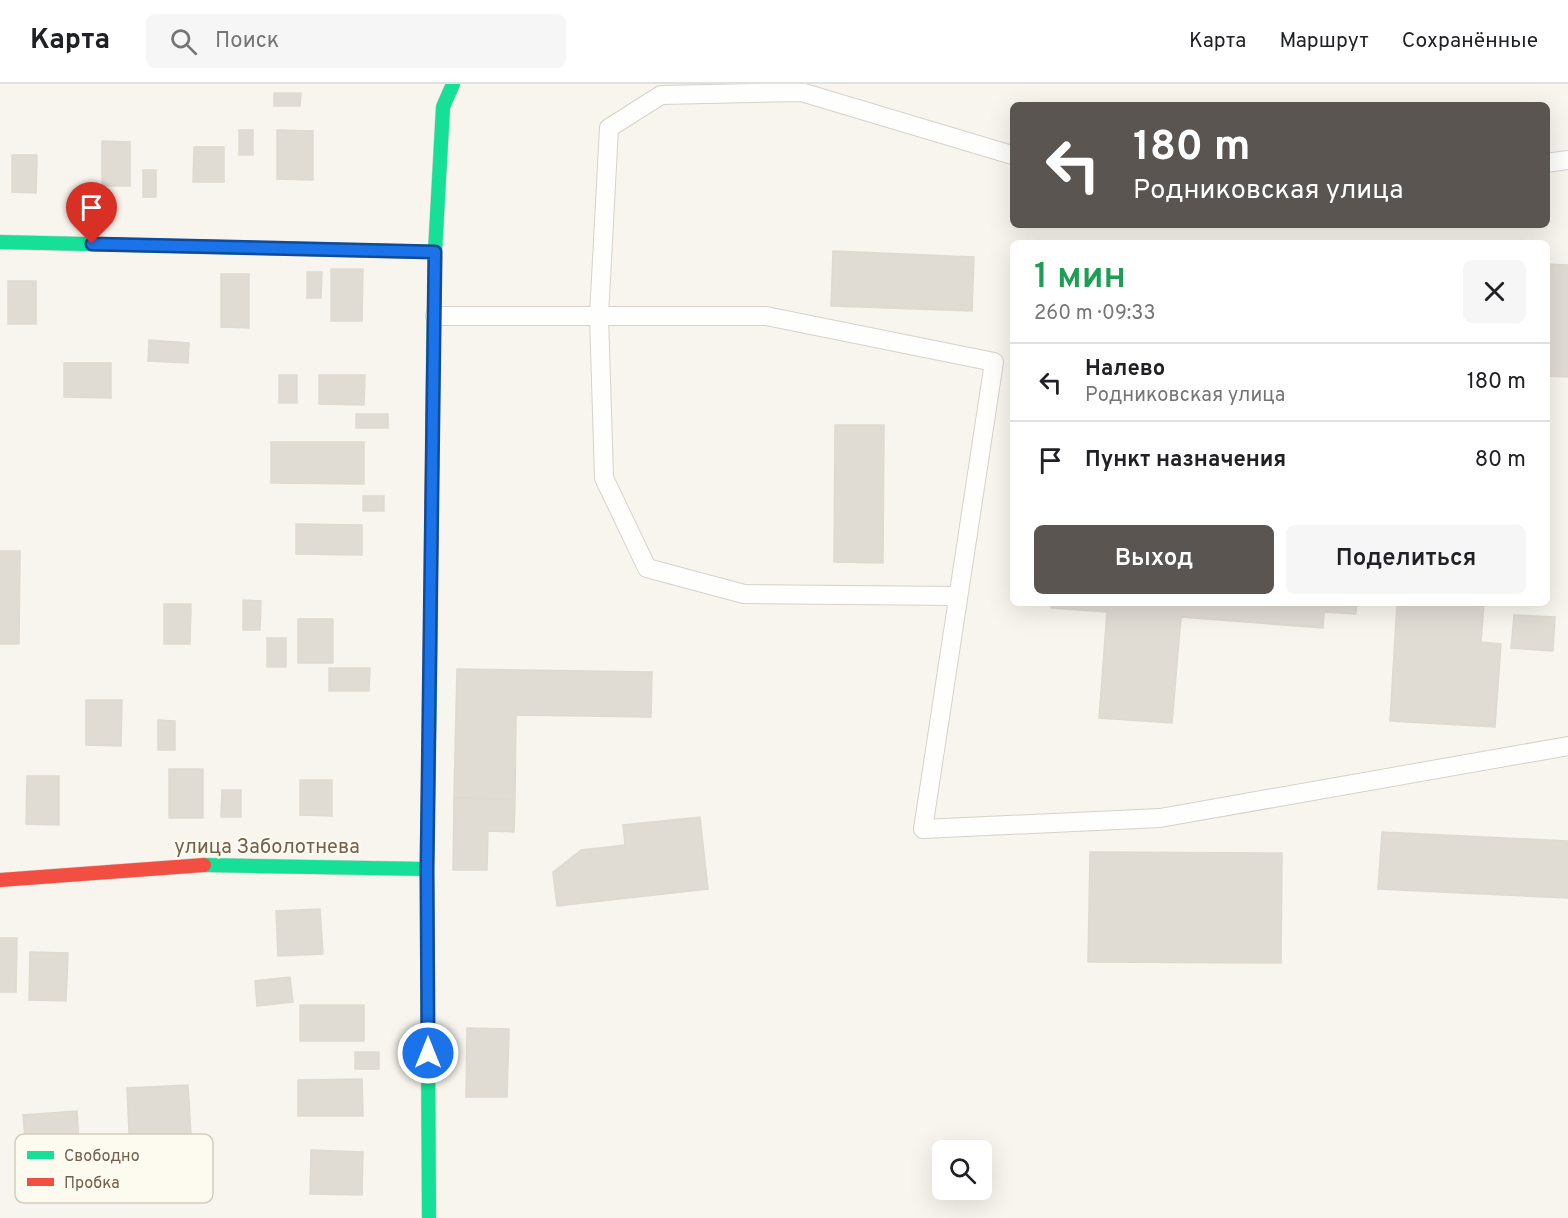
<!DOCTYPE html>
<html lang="ru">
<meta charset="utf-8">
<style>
body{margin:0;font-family:Overpass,sans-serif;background:#f6f6f6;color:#202124;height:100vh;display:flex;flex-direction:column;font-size:22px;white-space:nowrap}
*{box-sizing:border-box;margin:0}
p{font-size:20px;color:#757577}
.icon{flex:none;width:33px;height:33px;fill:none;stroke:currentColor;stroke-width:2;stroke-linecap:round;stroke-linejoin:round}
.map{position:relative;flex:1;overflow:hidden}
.sheet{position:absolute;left:1010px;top:156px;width:540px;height:366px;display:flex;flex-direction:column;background:#fff;border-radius:9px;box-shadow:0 6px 24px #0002}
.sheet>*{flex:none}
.banner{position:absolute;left:1010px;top:18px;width:540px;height:126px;border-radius:9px;box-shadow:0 6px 24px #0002;background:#5a5550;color:#fff;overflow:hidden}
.fabs{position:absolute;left:932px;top:1056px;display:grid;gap:12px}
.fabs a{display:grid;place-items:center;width:60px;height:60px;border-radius:9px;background:#fff;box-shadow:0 6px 24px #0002;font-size:30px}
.pin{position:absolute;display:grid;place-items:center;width:51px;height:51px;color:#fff;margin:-62px -26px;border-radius:50% 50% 50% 0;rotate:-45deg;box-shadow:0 0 6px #0007}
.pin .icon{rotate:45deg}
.me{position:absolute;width:66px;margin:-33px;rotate:0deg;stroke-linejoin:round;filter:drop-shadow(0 0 4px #0008)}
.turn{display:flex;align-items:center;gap:21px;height:126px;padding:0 24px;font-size:27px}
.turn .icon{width:78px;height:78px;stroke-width:2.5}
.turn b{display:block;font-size:42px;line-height:51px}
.round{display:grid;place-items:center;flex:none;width:63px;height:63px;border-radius:9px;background:#f6f6f6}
.summary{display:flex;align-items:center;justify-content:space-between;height:102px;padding:0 24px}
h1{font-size:36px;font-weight:600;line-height:45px;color:#1e9e55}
.cta{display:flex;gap:12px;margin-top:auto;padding:12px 24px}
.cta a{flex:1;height:69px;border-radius:9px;background:#5a5550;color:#fff;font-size:24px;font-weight:600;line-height:69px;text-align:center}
.cta a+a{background:#f6f6f6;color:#202124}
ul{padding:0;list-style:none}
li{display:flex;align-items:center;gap:18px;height:78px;padding:0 24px;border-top:2px solid #e0e0e0}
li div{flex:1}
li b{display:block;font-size:22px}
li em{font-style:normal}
header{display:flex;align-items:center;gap:36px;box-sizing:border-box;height:84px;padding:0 30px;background:#fff;border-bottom:2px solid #e0e0e0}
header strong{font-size:28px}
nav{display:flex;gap:33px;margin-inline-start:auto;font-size:21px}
.search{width:420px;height:54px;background:#f6f6f6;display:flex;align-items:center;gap:15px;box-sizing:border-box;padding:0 21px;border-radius:9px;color:#757577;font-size:22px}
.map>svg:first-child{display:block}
.building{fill:#e0dbd3;stroke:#dfdad0;stroke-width:1.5}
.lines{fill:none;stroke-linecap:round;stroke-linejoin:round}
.lane-casing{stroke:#d6d2cb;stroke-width:20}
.fast-casing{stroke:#d6d2cb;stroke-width:15}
.jam-casing{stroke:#d6d2cb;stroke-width:15}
.lane{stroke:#fefefc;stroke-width:18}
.fast{stroke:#16e098;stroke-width:14}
.jam{stroke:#f24e42;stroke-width:14}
.route-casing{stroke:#114b97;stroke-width:15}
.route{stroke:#1a73e8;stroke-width:10}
.labels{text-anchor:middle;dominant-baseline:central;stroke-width:4.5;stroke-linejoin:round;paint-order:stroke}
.street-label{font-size:20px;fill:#73614f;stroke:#fdfaef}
.key{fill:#fdfaef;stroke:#d4ccbf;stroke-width:1.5}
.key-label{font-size:16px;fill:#73614f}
</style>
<header>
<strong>Карта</strong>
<div class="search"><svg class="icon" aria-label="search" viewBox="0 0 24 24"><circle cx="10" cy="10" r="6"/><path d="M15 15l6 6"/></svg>Поиск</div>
<nav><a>Карта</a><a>Маршрут</a><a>Сохранённые</a></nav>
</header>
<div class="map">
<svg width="1568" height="1134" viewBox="0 0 1568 1134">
<rect width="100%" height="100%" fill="#f7f5ed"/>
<!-- building -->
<g class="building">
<path d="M274 9H301L300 22H274Z"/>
<rect x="239" y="46" width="14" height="25"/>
<path d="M277 46 313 47V96L277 95Z"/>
<path d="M102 57 130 58V102H102Z"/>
<path d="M194 63H224V98H193Z"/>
<path d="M12 71H37L36 109 12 108Z"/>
<rect x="143" y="86" width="13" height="27"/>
<path d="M833 167 974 173 972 227 831 222Z"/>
<path d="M1546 180 1568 181V293L1546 292Z"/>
<path d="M331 185H363L362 237H331Z"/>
<path d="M307 188H322L321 214H307Z"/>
<path d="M221 190H249V244L221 243Z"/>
<rect x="8" y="197" width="28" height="43"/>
<path d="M149 256 189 259 188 279 148 277Z"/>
<path d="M64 279H111V314L64 313Z"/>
<rect x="279" y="291" width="18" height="28"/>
<path d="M319 291H365L364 321 319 320Z"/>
<rect x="356" y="330" width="32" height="14"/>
<path d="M835 341H884L883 479 834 478Z"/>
<path d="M271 358H364V400L271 399Z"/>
<rect x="363" y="412" width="21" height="15"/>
<path d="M296 440 362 441V471L296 470Z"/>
<path d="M0 467H20L19 560H0Z"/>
<path d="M243 516 261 517 260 546H243Z"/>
<path d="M1052 519H1357L1356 530 1324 528 1323 544 1181 533 1172 639 1099 634 1107 528 1051 524Z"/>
<path d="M1397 519H1484L1481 558 1501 560 1495 643 1390 637Z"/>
<path d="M164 520H191L190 560H164Z"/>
<path d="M1514 531 1555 533 1553 567 1511 564Z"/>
<rect x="298" y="535" width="35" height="44"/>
<rect x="267" y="554" width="19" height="29"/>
<path d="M329 584H370L369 607H329Z"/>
<path d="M457 585 652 588 651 633 516 631 515 715 454 714Z"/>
<path d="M86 616H122L121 662 86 661Z"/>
<path d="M158 636 175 637V666H158Z"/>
<rect x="169" y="685" width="34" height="49"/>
<path d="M27 692H59V741L26 740Z"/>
<path d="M300 696H332V732L300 731Z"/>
<path d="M222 706H241V733H221Z"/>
<path d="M454 714 515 715 514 748 488 747 487 786H453Z"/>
<path d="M700 733 708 805 557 822 553 788 581 766 625 761 623 741Z"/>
<path d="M1382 748 1568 757V814L1378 805Z"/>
<path d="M1090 768 1282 769 1281 879 1088 878Z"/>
<path d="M320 825 323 870 278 872 276 827Z"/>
<path d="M0 854H17L16 908H0Z"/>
<path d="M30 868 68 869 66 917 29 916Z"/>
<path d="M290 893 293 918 257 922 255 897Z"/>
<rect x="300" y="921" width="64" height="36"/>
<path d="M467 944 509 945 507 1013H466Z"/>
<rect x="355" y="968" width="24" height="17"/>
<path d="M362 995 363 1032H298V996Z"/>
<path d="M188 1001 192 1067 130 1070 127 1004Z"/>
<path d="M77 1027 81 1088 28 1092 23 1031Z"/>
<path d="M311 1066 363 1068 362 1111 310 1110Z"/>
</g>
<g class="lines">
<!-- lane casing -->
<g class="lane-casing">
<g id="lane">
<path d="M1546 79 1568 76"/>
<path d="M435 232H766L994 278 923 745 1160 734 1568 662"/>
<path d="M958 512 744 510 647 484 604 394 599 232 609 44 661 11 801 8 1012 71"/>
</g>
</g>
<!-- fast casing -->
<g class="fast-casing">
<g id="fast">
<path d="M0 158 435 168"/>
<path d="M433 285 435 168 443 23 453 0"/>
<path d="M204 781 427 785"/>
<path d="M429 1134 427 785 430 591"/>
</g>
</g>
<!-- jam casing -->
<g class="jam-casing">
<g id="jam">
<path d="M430 591 433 285"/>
<path d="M0 796 204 781"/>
</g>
</g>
<!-- lane -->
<use href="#lane" class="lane"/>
<!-- fast -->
<use href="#fast" class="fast"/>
<!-- jam -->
<use href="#jam" class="jam"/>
</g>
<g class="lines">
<!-- route casing -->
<g class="route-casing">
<path id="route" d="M92 160 435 168 427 785 428 969"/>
</g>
<!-- route -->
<use href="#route" class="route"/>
</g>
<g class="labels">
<!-- street labels -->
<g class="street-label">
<text x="267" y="764">улица Заболотнева</text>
</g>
</g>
<!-- legend -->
<rect x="15" y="1050" width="198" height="69" rx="9" class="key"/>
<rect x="27" y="1067" width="27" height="8" fill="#16e098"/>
<rect x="27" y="1094" width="27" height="8" fill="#f24e42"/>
<g class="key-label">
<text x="64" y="1077">Свободно</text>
<text x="64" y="1104">Пробка</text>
</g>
</svg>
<div class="fabs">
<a><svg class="icon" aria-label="search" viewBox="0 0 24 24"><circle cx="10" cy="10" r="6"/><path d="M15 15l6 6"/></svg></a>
</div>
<div class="pin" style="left:92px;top:160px;background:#d93025"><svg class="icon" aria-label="arrive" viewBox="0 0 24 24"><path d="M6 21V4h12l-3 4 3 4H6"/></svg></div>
<svg class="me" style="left:428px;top:969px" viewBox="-20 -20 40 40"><circle r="17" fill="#1a73e8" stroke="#fff" stroke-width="3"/><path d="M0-11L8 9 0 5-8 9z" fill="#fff"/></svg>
<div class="banner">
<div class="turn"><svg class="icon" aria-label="left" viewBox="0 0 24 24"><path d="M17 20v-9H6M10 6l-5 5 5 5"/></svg><div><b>180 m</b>Родниковская улица</div></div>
</div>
<section class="sheet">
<div class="summary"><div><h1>1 мин</h1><p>260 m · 09:33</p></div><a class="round"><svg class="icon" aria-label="close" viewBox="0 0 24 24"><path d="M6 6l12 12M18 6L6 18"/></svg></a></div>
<ul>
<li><svg class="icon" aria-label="left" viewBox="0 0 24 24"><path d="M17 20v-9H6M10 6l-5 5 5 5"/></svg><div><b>Налево</b><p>Родниковская улица</p></div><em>180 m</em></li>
<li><svg class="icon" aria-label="arrive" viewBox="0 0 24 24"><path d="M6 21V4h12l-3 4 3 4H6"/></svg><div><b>Пункт назначения</b></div><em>80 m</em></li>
</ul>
<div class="cta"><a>Выход</a><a>Поделиться</a></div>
</section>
</div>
